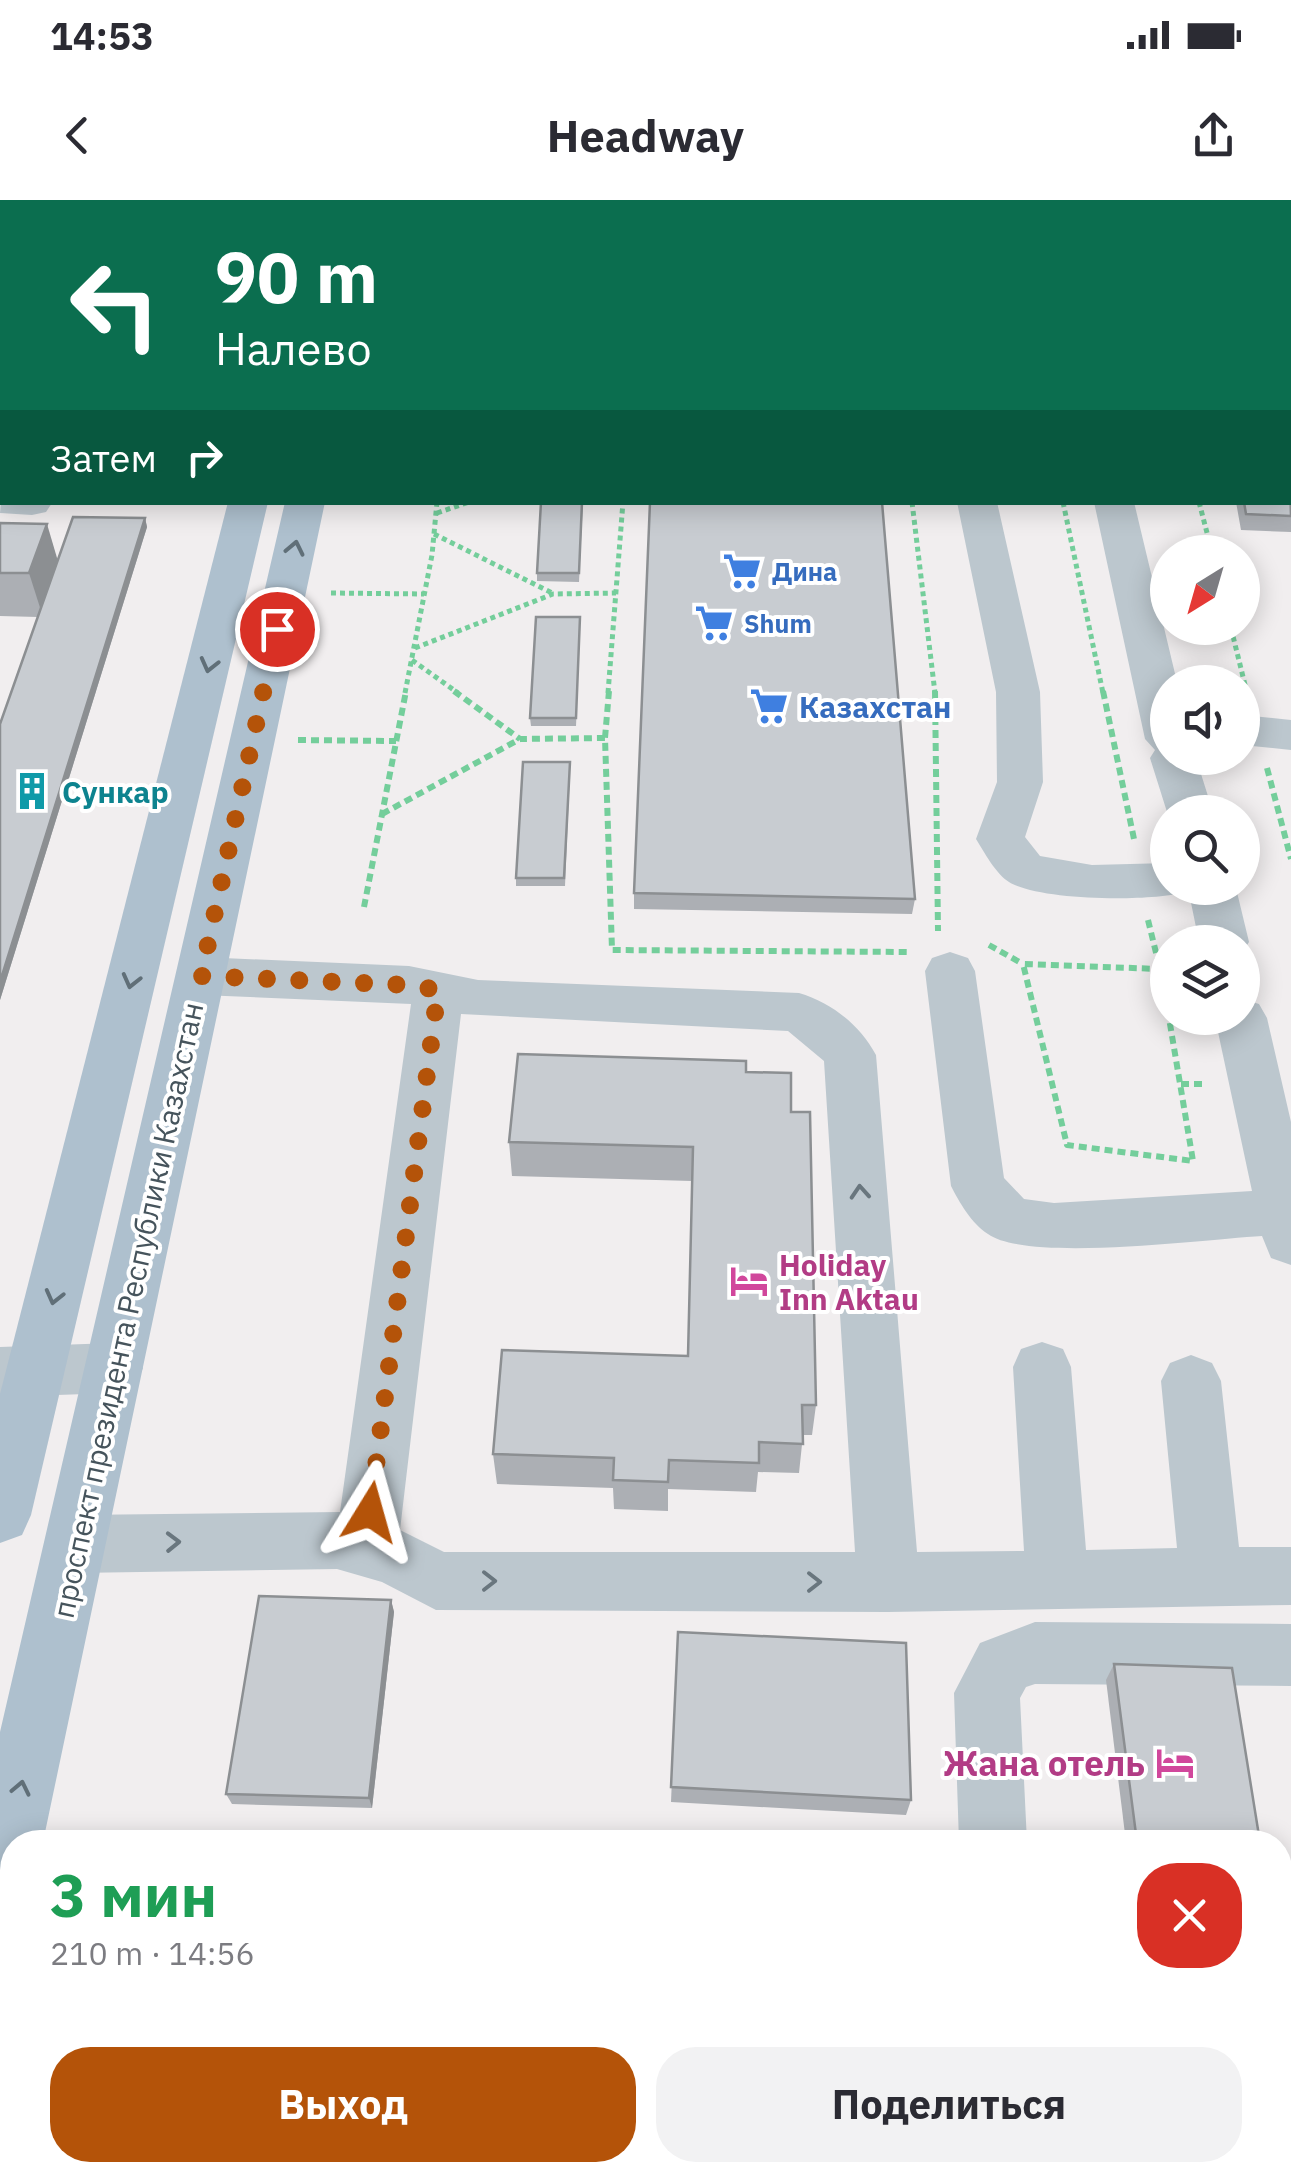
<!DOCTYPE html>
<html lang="ru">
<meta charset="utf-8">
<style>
body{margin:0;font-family:"IBM Plex Sans",sans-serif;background:#f2f2f3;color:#2b2b33;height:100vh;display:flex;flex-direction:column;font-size:38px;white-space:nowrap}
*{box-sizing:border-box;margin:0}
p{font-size:32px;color:#7c7c81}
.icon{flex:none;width:55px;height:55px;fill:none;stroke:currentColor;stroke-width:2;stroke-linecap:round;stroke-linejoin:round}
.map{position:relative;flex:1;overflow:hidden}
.details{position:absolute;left:0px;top:1630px;width:1292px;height:352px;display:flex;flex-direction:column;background:#fff;border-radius:40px 40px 0 0;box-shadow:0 5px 25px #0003}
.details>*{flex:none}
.hud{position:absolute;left:0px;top:0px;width:1292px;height:305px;box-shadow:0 5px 25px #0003;background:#0b6e4f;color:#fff;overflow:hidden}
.needle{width:65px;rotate:217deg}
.fabs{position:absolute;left:1150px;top:335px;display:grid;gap:20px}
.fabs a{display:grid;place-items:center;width:110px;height:110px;border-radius:50%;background:#fff;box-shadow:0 5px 25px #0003;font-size:50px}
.pin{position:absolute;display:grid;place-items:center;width:85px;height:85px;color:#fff;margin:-42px;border:5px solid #fff;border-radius:50%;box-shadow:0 2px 10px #0007}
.me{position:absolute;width:110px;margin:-55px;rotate:8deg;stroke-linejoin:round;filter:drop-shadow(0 0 8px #0008)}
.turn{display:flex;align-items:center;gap:35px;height:210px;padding:0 50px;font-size:45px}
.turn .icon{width:130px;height:130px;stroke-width:2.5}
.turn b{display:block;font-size:70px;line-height:85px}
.then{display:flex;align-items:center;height:95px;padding:0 50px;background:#0003;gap:20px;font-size:38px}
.round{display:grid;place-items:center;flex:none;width:105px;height:105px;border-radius:40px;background:#f2f2f3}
.headline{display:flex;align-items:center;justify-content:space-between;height:170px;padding:0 50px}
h1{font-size:60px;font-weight:700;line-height:75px;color:#1e9e55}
.button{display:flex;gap:20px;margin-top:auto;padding:20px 50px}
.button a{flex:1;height:115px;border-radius:40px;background:#b45309;color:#fff;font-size:40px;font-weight:700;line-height:115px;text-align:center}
.button a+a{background:#f2f2f3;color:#2b2b33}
.status{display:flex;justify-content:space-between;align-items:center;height:70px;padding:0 50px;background:#fff;direction:ltr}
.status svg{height:28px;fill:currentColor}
header{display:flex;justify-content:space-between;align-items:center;height:130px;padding:0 50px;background:#fff;font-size:45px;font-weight:700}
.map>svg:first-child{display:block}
.education{fill:#e2dfe1}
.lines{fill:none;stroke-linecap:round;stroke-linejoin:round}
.path-far2{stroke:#74ce9b;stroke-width:5;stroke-dasharray:5 4;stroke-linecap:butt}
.path-far1{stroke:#74ce9b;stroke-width:6;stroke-dasharray:8 5;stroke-linecap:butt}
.path{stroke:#74ce9b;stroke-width:8;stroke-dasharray:9 6;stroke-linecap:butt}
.minor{fill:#bcc7ce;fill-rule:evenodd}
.major{fill:#aec0ce;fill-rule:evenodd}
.wall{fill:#acafb4}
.shaded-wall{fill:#8c8f92}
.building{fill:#c8ccd1;stroke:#8c8f92;stroke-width:2.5}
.oneway{stroke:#606f78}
.oneway2{stroke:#69767e}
.route{stroke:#b45309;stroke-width:18;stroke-dasharray:0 32.4}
.labels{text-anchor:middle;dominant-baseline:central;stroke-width:8;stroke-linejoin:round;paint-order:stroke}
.far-shop-label{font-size:25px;font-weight:bold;fill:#366cbe;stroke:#fff;text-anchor:start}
.shop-label{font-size:30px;font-weight:bold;fill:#366cbe;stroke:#fff;text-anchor:start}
.culture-label{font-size:30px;font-weight:bold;fill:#0d838f;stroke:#fff;text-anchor:start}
.hotel-label{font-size:30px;font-weight:bold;fill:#b23c85;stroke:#fff;text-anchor:start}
.street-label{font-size:30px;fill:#46545c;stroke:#fff}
.near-hotel-label{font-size:35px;font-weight:bold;fill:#b23c85;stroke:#fff;text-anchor:end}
</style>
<div class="status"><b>14:53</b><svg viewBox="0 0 49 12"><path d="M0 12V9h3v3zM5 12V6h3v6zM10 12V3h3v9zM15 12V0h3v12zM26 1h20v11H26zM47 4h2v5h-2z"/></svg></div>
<header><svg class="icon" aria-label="back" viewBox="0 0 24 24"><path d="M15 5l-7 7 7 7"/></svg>Headway<svg class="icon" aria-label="share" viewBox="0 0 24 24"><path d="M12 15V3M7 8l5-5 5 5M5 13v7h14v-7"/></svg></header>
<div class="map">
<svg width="1291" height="1981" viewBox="0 0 1291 1981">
<rect width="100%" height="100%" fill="#f1eeef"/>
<!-- education -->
<path class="education" d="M0 0H230L2 2V271Z"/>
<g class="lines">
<!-- path-far2 -->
<g class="path-far2">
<path d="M912 302 935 493"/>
<path d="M1063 302 1103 493"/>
<path d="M1199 302 1212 352"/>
<path d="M437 313 469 302"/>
<path d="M434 334 552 393"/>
<path d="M331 393 424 394"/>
<path d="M1231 428 1247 493"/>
<path d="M415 448 553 394 616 393"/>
<path d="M412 460 458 493"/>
<path d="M405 493 432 355 437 302"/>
<path d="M608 493 623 302"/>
</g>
<!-- path-far1 -->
<g class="path-far1">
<path d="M454 491 520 539"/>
<path d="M609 491 605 538 612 750 907 752"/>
<path d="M935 491 938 731"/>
<path d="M1103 491 1134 639"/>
<path d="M298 540 396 541"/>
<path d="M1267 568 1291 659"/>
<path d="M382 614 520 539 605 538"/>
<path d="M364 707 406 491"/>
<path d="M1148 720 1160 769"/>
<path d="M989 745 1023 764"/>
<path d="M1168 810 1160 769 1023 764 1067 945 1193 961 1169 818"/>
<path d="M1181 884H1205"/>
</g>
<!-- path -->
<path class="path" d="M118 1981 121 1970"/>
<!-- minor -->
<g class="minor">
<path d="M1032 0H1066L1067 2H1033Z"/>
<rect x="1290" y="85" width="1" height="22"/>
<rect x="1290" y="267" width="1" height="24"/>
<path d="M2 290V302L52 303 46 312 32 315 0 313Z"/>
<path d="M957 302H997L1040 492 1043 582 1025 637 1040 656 1092 665 1168 663V688H1188L1185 692C1151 702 1039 701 1009 682 996 674 984 652 976 639L997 582 996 492Z"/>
<path d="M1094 302H1134L1177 482H1168V558H1196L1213 612H1167L1150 558 1155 550 1145 539Z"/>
<path d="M1242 515 1291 520V550L1242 545Z"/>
<path d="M1188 688H1236L1249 742 1242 753V742H1199Z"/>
<path d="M950 752 968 758 975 771 1004 978 1024 999 1054 1003 1252 991 1215 818H1242V799L1259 804 1267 818 1291 922V1065L1271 1058 1262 1036C1207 1039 1028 1063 988 1034 972 1024 959 1002 951 986L925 771 932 758Z"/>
<path d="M201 757 409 766 478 780 799 793C832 803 860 825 876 855L917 1352 1024 1351 1013 1167 1021 1149 1042 1142 1063 1149 1071 1167 1086 1350 1177 1348 1161 1181 1170 1163 1191 1155 1212 1163 1221 1181 1239 1347H1291V1405L888 1412 436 1410 382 1382 337 1369 75 1373 53 1364 44 1344 53 1324 75 1315 340 1312 411 804 201 795 183 789 176 776 183 763ZM461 814 788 831 824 861 855 1352H444L400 1330Z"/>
<path d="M114 1143 135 1150 143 1168 135 1186 114 1193 0 1197V1147Z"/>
<path d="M1035 1422 1291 1424V1486L1035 1484 1026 1487 1020 1498 1027 1642H959L954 1493 980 1443Z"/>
<rect x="0" y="1782" width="12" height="72"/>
<rect x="1280" y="1811" width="11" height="74"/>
<path d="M382 1970H458L457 1981H381Z"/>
</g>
<!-- major -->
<g class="major">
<rect x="307" y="0" width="34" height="2"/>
<rect x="355" y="0" width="34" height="2"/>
<path d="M228 302H268L31 1315 22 1335 0 1343V1194Z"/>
<path d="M285 302H325L43 1642H12V1713L0 1718V1532Z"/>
</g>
</g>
<!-- wall -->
<g class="wall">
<path d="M0 0H30V2H2V56H0Z"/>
<rect x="528" y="0" width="247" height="2"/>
<path d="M1190 0H1291V68L1290 2H1189Z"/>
<path d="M1290 155H1291V230L1290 229Z"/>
<path d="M1291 283V332L1241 330 1236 302H1290Z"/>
<path d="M583 302 579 382 537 381V373Z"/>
<path d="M145 318 147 327 0 800V524L38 417 0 416V323L58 361Z"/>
<path d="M580 426 576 526H531L530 518Z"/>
<path d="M570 571 565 686H516V678Z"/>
<path d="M634 693 915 699 912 714 634 709Z"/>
<path d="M746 872 791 912 816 1205 812 1235H803L799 1273 758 1272 756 1292 668 1289V1311L614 1309 613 1288 497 1284 493 1254 688 1156 692 981 512 976 509 942Z"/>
<path d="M391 1400 394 1412 372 1608 232 1604 226 1594Z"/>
<path d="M678 1432 911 1600 906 1615 671 1602Z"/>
<path d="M1114 1464 1260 1642H1126L1106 1480Z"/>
</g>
<!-- shaded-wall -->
<g class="shaded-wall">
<path d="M145 318 147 327 0 800V782Z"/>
<path d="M47 324 60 368 43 417 29 373Z"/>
<path d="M391 1400 394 1412 372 1608 369 1598Z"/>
</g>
<!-- building -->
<g class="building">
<path d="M0 0H29L28 2H2V28H0Z"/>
<path d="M1254 0H1291V12L1290 2H1262Z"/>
<path d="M1290 155H1291V189L1290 188Z"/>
<path d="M1290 283 1291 316 1246 314 1244 302H1290Z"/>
<path d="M541 302H582L579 373H537Z"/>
<path d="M650 302H882L915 699 634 693Z"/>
<path d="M73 317 145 318 0 782V524Z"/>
<path d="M0 323 47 324 29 373H0Z"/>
<path d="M536 417H580L576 518H530Z"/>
<path d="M523 562H570L564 678H516Z"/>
<path d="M518 854 746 861V872L791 873V912H810L816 1205H802L803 1244 759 1242V1263L669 1260 668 1282 613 1280 614 1258 493 1254 502 1150 688 1156 693 947 509 942Z"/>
<path d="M259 1396 391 1400 369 1598 226 1594Z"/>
<path d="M678 1432 906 1443 911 1600 671 1587Z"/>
<path d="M1114 1464 1232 1468 1260 1642H1137Z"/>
</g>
<!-- one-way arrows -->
<defs><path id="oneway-chevron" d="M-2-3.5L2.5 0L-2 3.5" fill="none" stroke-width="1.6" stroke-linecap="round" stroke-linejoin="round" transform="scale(2.5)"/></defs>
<g class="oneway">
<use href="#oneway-chevron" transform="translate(295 348) rotate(-78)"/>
<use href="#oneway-chevron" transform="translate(209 465) rotate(104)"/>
<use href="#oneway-chevron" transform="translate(131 781) rotate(104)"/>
<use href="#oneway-chevron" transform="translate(54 1097) rotate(104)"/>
<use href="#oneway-chevron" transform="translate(21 1588) rotate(-78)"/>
</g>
<g class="oneway2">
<use href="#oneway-chevron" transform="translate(860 992) rotate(-94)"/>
<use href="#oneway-chevron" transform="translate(173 1342) rotate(-1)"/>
<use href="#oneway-chevron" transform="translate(489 1381)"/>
<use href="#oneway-chevron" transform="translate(814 1382)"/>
</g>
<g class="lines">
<!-- route -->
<path class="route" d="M277 429 201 776 409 785 438 790 370 1312"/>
</g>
<!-- icons -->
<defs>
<g id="supermarket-bare" transform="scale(3)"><path d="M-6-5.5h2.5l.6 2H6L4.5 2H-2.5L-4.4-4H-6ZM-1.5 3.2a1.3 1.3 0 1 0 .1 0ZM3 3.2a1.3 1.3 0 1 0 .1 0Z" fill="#3f7fe0" stroke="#fff" stroke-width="2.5" paint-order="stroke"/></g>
<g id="building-bare" transform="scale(3)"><path d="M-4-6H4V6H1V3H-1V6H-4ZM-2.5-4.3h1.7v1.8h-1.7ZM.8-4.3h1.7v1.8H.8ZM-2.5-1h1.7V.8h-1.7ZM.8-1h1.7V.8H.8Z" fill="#0f9aa8" stroke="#fff" stroke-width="2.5" paint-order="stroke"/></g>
<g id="hotel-bare" transform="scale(3)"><path d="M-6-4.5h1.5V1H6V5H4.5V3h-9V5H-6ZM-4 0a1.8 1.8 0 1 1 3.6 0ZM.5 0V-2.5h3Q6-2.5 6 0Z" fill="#d1479c" stroke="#fff" stroke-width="2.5" paint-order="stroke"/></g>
</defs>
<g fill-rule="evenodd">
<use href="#supermarket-bare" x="742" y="371"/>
<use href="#supermarket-bare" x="714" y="423"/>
<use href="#supermarket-bare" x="769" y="506"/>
<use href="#building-bare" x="32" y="591"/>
<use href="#hotel-bare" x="749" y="1081"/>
<use href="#hotel-bare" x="1175" y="1563"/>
</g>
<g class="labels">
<!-- far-shop labels -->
<g class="far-shop-label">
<text x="772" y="371">Дина</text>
<text x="744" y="423">Shum</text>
</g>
<!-- shop labels -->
<g class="shop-label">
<text x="799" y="506">Казахстан</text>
</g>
<!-- culture labels -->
<g class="culture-label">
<text x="62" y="591">Сункар</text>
</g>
<!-- hotel labels -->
<g class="hotel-label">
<text x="779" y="1064">Holiday<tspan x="779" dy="34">Inn Aktau</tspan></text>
</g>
<!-- street labels -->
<g class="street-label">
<text transform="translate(127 1110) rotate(-78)">проспект президента Республики Казахстан</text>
</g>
<!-- near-hotel labels -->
<g class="near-hotel-label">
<text x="1145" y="1563">Жана отель</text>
</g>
</g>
</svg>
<div class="fabs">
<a><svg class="needle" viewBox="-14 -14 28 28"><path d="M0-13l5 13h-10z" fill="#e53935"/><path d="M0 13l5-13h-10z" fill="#7c7c81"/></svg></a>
<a><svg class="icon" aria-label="sound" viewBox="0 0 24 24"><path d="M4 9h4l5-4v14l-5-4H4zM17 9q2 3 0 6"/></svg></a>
<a><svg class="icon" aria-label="search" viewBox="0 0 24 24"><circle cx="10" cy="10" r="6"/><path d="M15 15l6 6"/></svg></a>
<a><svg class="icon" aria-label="layers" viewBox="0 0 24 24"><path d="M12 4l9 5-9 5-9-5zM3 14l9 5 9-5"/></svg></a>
</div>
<div class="pin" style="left:277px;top:429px;background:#d93025"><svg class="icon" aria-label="arrive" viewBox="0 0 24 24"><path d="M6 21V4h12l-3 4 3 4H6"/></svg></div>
<svg class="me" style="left:370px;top:1312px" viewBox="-20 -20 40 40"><path d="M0-17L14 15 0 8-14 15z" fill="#b45309" stroke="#fff" stroke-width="4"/></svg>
<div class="hud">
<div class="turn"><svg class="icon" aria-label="left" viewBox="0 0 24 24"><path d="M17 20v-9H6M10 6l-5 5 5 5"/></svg><div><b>90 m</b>Налево</div></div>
<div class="then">Затем<svg class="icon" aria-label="right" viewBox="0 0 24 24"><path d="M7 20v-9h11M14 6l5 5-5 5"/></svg></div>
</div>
<section class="details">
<div class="headline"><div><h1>3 мин</h1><p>210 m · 14:56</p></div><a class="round" style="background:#d93025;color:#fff"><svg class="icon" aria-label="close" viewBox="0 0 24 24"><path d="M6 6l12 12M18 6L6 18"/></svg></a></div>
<div class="button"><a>Выход</a><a>Поделиться</a></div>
</section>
</div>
